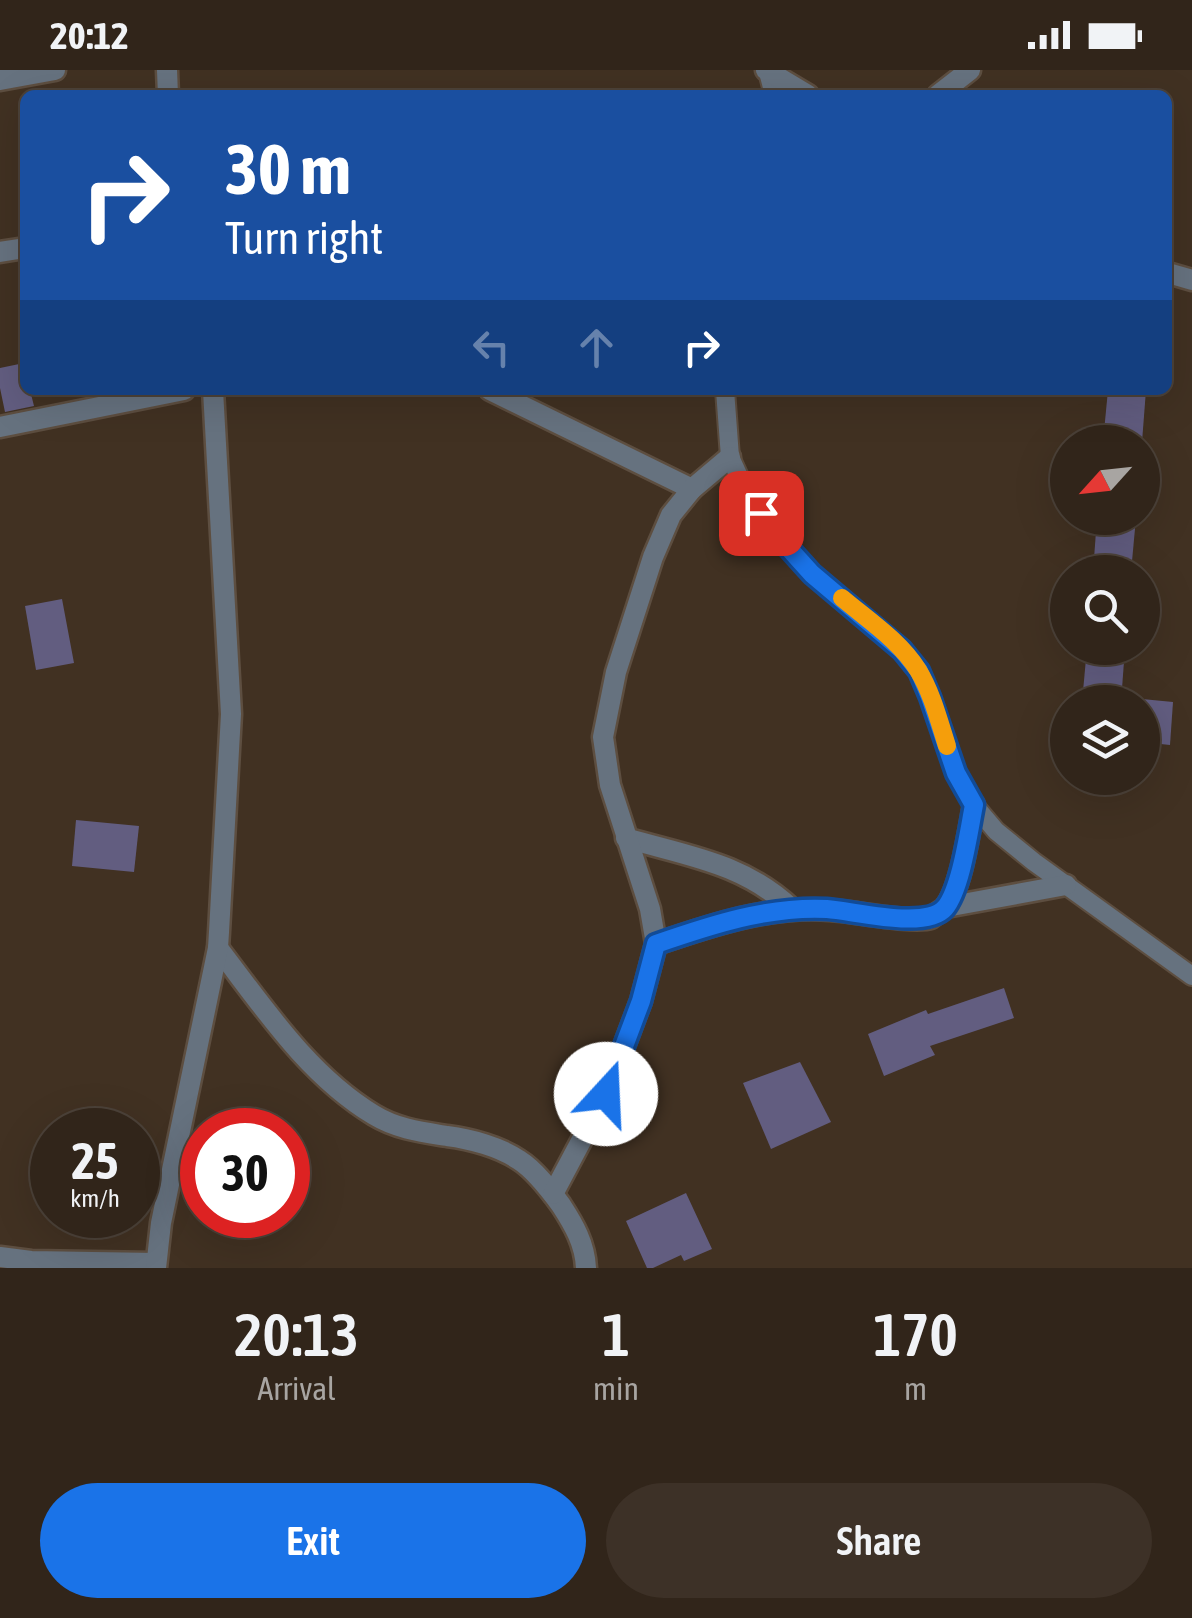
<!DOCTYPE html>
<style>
body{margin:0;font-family:"Asap Condensed",sans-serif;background:#3d3127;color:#f1f3f6;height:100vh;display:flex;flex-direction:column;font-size:38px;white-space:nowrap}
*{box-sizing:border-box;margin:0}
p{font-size:32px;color:#a8a5a2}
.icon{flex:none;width:55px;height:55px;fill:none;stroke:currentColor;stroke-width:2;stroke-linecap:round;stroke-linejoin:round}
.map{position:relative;height:1198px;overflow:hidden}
.panel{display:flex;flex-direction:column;background:#31251a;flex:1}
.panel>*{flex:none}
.top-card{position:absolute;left:20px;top:20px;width:1152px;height:305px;border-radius:15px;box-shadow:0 10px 40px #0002,0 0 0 2px #4c4239;background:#1a4fa0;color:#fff;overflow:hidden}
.needle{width:65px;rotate:243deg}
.tools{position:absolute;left:1050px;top:355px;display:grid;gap:20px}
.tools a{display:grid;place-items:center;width:110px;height:110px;border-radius:50%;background:#31251a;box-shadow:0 10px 40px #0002,0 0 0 2px #4c4239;font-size:50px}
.speed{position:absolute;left:30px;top:1038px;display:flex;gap:20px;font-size:50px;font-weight:700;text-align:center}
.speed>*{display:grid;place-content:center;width:130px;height:130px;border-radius:50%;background:#31251a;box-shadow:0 10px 40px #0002,0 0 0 2px #4c4239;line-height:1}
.speed small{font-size:25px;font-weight:400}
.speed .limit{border:15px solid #d22;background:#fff;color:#111}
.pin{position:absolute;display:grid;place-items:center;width:85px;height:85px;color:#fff;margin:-42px;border-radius:20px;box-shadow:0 5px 15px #0006}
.me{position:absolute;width:110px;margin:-55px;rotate:20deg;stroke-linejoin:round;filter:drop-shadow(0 0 8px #0008)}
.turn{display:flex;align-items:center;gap:35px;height:210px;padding:0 40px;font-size:45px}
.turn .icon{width:130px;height:130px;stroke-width:2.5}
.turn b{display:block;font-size:70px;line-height:85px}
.lanes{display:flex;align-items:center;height:95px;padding:0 40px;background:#0003;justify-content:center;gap:50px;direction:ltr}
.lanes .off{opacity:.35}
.eta{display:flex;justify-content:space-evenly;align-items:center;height:170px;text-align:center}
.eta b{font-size:60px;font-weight:600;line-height:70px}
.action{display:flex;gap:20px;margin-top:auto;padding:20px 40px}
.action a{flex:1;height:115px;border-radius:60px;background:#1a73e8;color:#fff;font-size:40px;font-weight:600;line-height:115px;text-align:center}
.action a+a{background:#3d3127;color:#f1f3f6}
.status{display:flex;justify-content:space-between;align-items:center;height:70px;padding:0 50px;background:#31251a;direction:ltr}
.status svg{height:28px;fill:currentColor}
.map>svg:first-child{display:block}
.building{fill:#625d80}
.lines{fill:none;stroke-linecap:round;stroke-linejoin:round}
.lane-casing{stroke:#5d4e40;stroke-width:22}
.street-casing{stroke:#5d4e40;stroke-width:25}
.lane{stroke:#66727f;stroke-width:18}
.street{stroke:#66727f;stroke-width:20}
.route-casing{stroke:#114b97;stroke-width:25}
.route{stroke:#1a73e8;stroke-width:18}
.slow{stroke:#f59e0b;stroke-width:18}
</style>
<div class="status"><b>20:12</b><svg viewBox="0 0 49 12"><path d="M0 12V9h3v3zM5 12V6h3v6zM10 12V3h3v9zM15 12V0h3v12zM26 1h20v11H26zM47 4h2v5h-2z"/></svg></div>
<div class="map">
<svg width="1192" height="1198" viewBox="0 0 1192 1198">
<rect width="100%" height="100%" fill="#413122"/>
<!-- building -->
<g class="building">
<path d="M24 293 25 320H30L34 336 5 342 0 318V298Z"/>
<path d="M1108 320H1146L1142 372H1103Z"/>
<path d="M1097 448H1136L1131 502H1093Z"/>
<path d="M62 529 74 593 36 600 25 536Z"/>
<path d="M1087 578H1125L1121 632H1082Z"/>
<path d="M1142 629 1173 632 1170 675 1142 672Z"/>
<path d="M76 750 139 756 134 802 72 796Z"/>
<path d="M1004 918 1014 948 930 976 935 985 884 1006 868 964 926 940 928 944Z"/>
<path d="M800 992 831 1052 771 1079 743 1013Z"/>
<path d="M686 1123 712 1179 684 1191 681 1185 653 1198H647L626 1151Z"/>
</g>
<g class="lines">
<!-- lane casing -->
<g class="lane-casing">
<g id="lane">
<path d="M768 2 774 25"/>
<path d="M725 320 730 387 747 424 775 463 812 503 902 579 919 601 931 627 956 703 974 735 996 761 1034 792 1192 906"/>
</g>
</g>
<!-- street casing -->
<g class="street-casing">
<g id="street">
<path d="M167 0 168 25"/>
<path d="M766 0 808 25"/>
<path d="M0 10 55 0"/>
<path d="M938 25 970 0"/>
<path d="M0 182 25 178"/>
<path d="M1168 203 1192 210"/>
<path d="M490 320 692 419"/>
<path d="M0 357 184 320"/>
<path d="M626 768C687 786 744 793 792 839"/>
<path d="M946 837 1066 815"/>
<path d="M656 874C712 855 770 835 830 840 852 841 914 854 931 848 932 847 943 839 944 839 961 821 969 760 974 735"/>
<path d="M218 878C264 938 308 1005 374 1045 397 1059 422 1062 447 1066 471 1069 500 1077 519 1090 535 1100 550 1120 561 1135 574 1155 585 1174 586 1198"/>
<path d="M553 1124 606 1024 641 931 656 874 650 839 610 715 603 667 616 602 653 487 671 445 692 419 730 387"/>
<path d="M0 1187 31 1191 155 1193"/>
<path d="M156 1198 161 1153 218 878 219 862 231 644 213 320"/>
</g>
</g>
<!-- lane -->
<use href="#lane" class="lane"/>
<!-- street -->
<use href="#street" class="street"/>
</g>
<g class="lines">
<!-- route casing -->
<g class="route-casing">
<path id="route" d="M606 1024 641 931 656 874C711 855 768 836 827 839 855 841 926 860 945 838 961 819 969 760 974 735L956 703 930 627 919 601 902 580 812 504 775 463 761 443"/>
</g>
<!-- route -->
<use href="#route" class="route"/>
<!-- slow -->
<path class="slow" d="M842 528C868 550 900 571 918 600 932 623 939 651 947 676"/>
</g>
</svg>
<div class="tools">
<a><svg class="needle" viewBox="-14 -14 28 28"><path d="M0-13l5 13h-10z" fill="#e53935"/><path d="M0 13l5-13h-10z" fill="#a8a5a2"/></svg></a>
<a><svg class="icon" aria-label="search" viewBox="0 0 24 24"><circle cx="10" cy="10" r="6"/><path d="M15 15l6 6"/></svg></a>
<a><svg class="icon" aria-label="layers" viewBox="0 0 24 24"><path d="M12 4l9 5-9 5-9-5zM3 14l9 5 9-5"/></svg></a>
</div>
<div class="speed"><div>25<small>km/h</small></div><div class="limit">30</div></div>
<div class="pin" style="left:761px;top:443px;background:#d93025"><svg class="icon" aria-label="arrive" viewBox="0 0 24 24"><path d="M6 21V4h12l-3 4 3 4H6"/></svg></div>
<svg class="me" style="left:606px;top:1024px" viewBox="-20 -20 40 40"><circle r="19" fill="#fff"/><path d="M0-13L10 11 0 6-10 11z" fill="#1a73e8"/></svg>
<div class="top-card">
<div class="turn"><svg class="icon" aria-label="right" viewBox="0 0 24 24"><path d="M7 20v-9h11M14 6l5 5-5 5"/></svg><div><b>30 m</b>Turn right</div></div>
<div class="lanes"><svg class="icon off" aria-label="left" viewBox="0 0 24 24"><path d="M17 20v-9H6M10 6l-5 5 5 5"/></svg><svg class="icon off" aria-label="ahead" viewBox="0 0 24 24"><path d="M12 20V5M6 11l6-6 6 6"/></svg><svg class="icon" aria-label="right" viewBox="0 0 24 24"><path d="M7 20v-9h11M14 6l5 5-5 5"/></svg></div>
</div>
</div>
<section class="panel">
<div class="eta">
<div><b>20:13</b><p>Arrival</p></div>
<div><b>1</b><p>min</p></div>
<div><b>170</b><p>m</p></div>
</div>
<div class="action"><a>Exit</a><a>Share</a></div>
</section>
